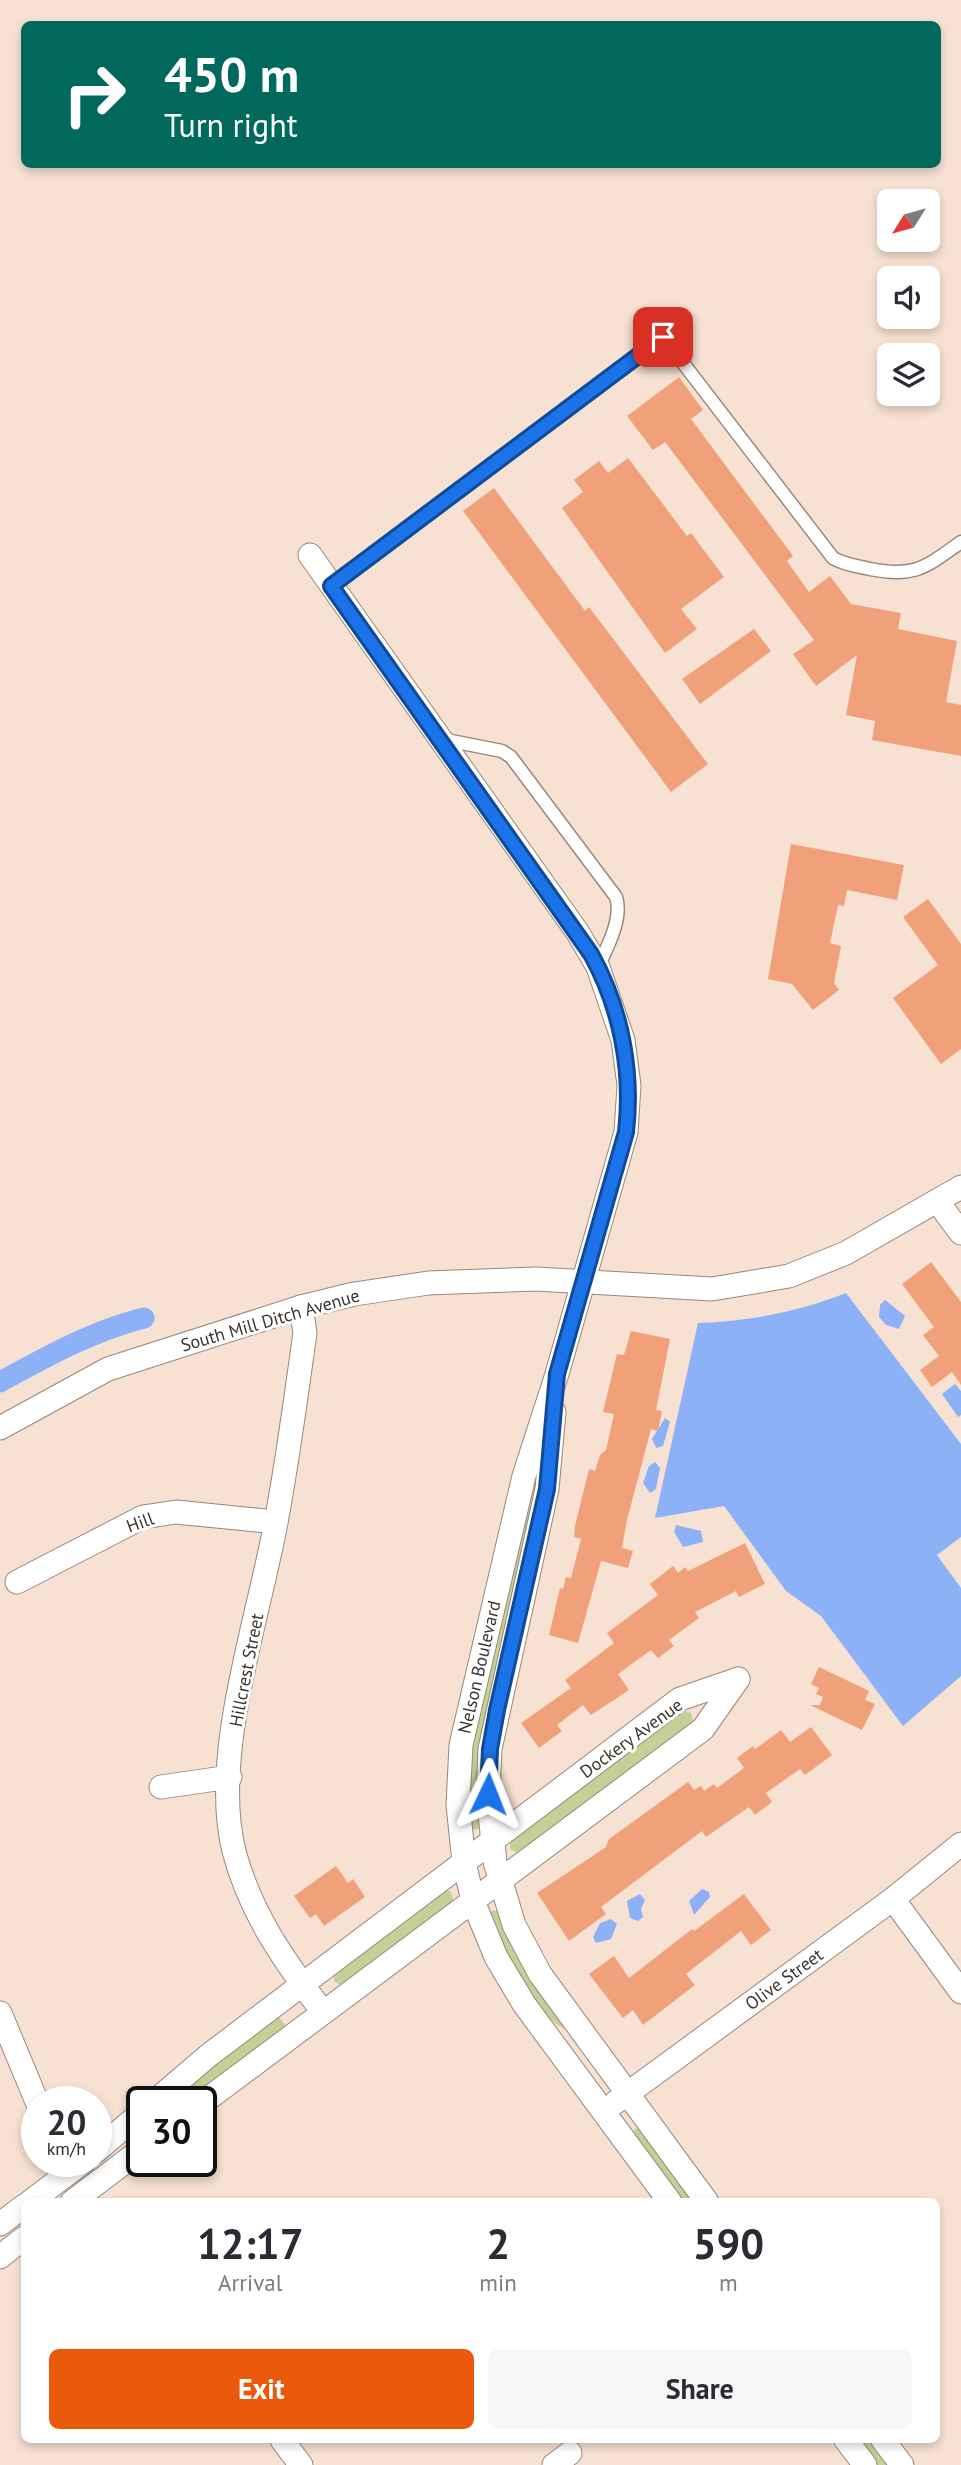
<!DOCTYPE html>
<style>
body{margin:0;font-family:"PT Sans",sans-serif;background:#f7f7f7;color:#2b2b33;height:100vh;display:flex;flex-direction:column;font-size:26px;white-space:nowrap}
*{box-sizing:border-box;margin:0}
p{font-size:23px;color:#7c7c81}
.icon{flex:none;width:38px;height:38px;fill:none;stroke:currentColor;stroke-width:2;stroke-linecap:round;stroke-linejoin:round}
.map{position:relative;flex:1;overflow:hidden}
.side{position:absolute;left:21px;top:2198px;width:919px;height:245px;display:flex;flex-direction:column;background:#fff;border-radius:10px;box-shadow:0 4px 10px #0003}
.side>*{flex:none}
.top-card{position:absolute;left:21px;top:21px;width:920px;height:147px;border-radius:10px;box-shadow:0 4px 10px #0003;background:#00695c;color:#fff;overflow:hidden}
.needle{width:46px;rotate:233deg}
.buttons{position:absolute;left:877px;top:189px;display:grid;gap:14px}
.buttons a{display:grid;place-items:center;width:63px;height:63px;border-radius:10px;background:#fff;box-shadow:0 4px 10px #0003;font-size:35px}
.speed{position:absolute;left:21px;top:2086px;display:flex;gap:14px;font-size:35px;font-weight:700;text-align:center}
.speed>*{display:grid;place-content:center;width:91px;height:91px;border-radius:50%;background:#fff;box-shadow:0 4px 10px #0003;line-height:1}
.speed small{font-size:18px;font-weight:400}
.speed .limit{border:4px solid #111;border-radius:10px;background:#fff;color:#111}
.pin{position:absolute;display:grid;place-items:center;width:60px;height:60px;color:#fff;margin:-30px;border-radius:14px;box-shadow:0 4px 10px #0006}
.me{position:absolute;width:77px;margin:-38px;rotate:2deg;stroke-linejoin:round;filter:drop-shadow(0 0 5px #0008)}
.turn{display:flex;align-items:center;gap:24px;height:147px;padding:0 28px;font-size:32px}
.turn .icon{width:91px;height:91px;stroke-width:2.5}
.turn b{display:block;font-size:49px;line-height:60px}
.eta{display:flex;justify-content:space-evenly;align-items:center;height:119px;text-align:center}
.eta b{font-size:42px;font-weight:600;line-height:49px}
.button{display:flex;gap:14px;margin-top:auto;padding:14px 28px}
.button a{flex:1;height:80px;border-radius:10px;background:#ea580c;color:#fff;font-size:28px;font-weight:600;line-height:80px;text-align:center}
.button a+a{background:#f7f7f7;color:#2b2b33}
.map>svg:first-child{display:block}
.green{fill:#c4d096}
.water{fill:#8db1f7}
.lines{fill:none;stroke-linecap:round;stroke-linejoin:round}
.canal{stroke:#8db1f7;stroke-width:21}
.building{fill:#f0a17a}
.lane-casing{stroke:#9a877a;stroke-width:15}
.street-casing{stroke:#9a877a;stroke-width:25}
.lane{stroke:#fff;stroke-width:12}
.street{stroke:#fff;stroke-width:23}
.route-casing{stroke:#114b97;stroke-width:18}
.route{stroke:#1a73e8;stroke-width:12}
.labels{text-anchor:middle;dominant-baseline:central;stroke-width:6;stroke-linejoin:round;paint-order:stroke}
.street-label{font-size:18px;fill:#3c342e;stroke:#fff}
</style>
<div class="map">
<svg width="961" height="2465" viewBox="0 0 961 2465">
<rect width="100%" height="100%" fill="#f6e1d2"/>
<!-- green -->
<g class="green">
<path d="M539 1437 538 1491 480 1824 478 1829 472 1830 465 1812 467 1751Z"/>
<path d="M681 1710 691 1713 694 1723 519 1854 510 1849V1839Z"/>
<path d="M446 1890 451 1892 454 1903 342 1986 334 1981 333 1972Z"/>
<path d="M493 1910 499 1912 567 2026 564 2029 545 2016 522 1986 489 1913Z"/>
<path d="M277 2014 288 2029 192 2102H166Z"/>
<path d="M641 2128 697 2201H681L633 2134 635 2129Z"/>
<path d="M857 2440H873L891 2465H875Z"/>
</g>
<!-- water -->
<g class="water">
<path d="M846 1293 961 1444V1537L937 1555 961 1588V1676L903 1726 821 1616 786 1591 724 1506 655 1518 698 1323C750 1321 798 1312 846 1293Z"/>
<path d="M885 1300 905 1316 899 1329 886 1325 879 1317 880 1305Z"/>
<path d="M955 1384 961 1391V1415L958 1417 942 1394Z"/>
<path d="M665 1418 670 1422 663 1446 656 1448 652 1439Z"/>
<path d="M655 1462 660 1468 656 1489 650 1493 643 1483 649 1466Z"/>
<path d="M676 1525 701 1531 703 1542 683 1547 674 1532Z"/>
<path d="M702 1889 709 1892 710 1897 694 1915 689 1901Z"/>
<path d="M640 1894 645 1900 641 1909 643 1917 638 1921 630 1918 627 1901Z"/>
<path d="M611 1919 617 1924 611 1939 596 1943 593 1937 600 1923Z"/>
</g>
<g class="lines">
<!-- canal -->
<path class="canal" d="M0 1382C46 1357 92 1331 144 1318"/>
</g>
<!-- building -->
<g class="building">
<path d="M679 377 703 410 691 419 793 556 787 561 809 592 830 576 851 604 901 613 898 629 957 641 946 702 961 705V756L872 740 875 721 846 715 857 655 816 686 793 654 814 640 665 442 653 450 627 416Z"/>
<path d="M628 458 687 536 691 533 724 577 681 609 697 629 665 653 562 508 583 492 574 480 599 461 608 473Z"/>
<path d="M494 488 585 611 589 607 708 764 671 792 463 511Z"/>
<path d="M754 629 771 651 700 704 682 679Z"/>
<path d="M791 844 904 865 897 900 847 890 844 906 838 905 830 943 841 946 834 983 839 990 813 1010 792 984 768 979Z"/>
<path d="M928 899 961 944V1049L941 1064 893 998 938 965 903 917Z"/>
<path d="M931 1262 961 1302V1385L952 1372 932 1387 920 1370 939 1356 923 1335 934 1327 902 1284Z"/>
<path d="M631 1331 670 1339 656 1410 662 1411 658 1431 651 1429 627 1520 622 1548 633 1551 628 1568 601 1561 578 1643 549 1635 560 1588 563 1589 566 1577 571 1578 581 1539 574 1537 575 1526 589 1469 595 1471 600 1455 606 1450 614 1414 603 1412 617 1354 624 1355Z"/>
<path d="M745 1543 765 1584 739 1597 736 1591 695 1612 699 1618 669 1640 674 1646 658 1658 651 1650 618 1674 629 1690 591 1715 583 1705 557 1725 562 1731 539 1748 521 1723 571 1688 565 1680 614 1643 607 1633 658 1595 650 1584 673 1566 678 1573 685 1567 688 1571Z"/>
<path d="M819 1667 869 1691 865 1700 875 1704 862 1730 810 1705H820L823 1697 816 1694 819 1688 811 1684Z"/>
<path d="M811 1727 832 1755 805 1775 800 1769 766 1793 772 1802 755 1815 749 1807 706 1837 702 1831 601 1907 606 1914 569 1941 537 1893 606 1847 609 1839 688 1782 694 1790 701 1786 704 1791 714 1784 717 1788 744 1768 737 1758 753 1746 755 1749 781 1730 790 1742Z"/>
<path d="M336 1866 348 1883 353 1879 365 1897 324 1926 316 1914 310 1918 294 1896Z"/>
<path d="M744 1894 771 1930 751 1945 741 1931 686 1974 695 1985 643 2025 633 2010 623 2018 589 1974 614 1956 629 1978 692 1929 694 1931Z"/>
</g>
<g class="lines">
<!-- lane casing -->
<g class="lane-casing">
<g id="lane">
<path d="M331 586 663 337 833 558C845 565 857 566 870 569 915 578 926 567 961 542"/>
<path d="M441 739 502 751 511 757 616 897C623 918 607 948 598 967"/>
</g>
</g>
<!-- street casing -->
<g class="street-casing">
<g id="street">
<path d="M310 555 578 933 598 967 623 1040 629 1085 626 1132 557 1374 524 1476 461 1745 458 1805 464 1862 473 1901 496 1957 524 2004 670 2202"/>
<path d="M937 1201 961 1233"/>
<path d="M301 1307 305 1333C296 1396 288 1459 276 1522 259 1617 210 1757 234 1851 250 1913 285 1962 323 2012"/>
<path d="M554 1412 547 1489 490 1749 488 1794 495 1862 514 1925 540 1974 707 2202"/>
<path d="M0 1428 108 1369 301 1307 354 1294 428 1283 536 1279 712 1289 789 1276 846 1253 961 1187"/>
<path d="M17 1582 143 1517 176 1512 276 1522"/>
<path d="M161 1787 230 1777"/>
<path d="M893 1899 961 1992"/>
<path d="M0 2013 37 2102"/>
<path d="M154 2102 209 2055 680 1699 738 1679"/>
<path d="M616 2102 893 1899 961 1844"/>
<path d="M201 2104 703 1729 738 1679"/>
<path d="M96 2151 142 2112"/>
<path d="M30 2202 84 2161"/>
<path d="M72 2202 142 2149"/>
<path d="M0 2224 24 2206"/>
<path d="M0 2257 24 2238"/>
<path d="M282 2440 301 2465"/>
<path d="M846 2440 865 2465"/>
<path d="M883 2440 902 2465"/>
<path d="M554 2465 570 2453"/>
</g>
</g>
<!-- lane -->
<use href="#lane" class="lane"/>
<!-- street -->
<use href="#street" class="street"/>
</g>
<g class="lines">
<!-- route casing -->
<g class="route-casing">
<path id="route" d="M488 1794 490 1749 497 1710 547 1489 557 1374 626 1132C633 1071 621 1008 591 954L331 586 663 337"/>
</g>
<!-- route -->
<use href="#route" class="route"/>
</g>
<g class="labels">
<!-- street labels -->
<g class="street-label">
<text transform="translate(270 1320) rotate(-16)">South Mill Ditch Avenue</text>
<text transform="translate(140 1522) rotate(-20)">Hill</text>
<text transform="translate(479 1667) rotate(-77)">Nelson Boulevard</text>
<text transform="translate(246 1670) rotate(-79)">Hillcrest Street</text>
<text transform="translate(631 1738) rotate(-36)">Dockery Avenue</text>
<text transform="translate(784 1979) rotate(-36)">Olive Street</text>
</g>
</g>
</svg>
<div class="buttons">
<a><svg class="needle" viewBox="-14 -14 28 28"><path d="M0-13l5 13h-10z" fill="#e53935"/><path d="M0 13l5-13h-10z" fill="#7c7c81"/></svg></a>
<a><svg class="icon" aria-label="sound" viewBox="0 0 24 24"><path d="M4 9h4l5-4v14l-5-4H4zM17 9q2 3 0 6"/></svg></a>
<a><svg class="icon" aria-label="layers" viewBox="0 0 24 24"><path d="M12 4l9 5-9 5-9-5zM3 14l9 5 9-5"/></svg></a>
</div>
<div class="speed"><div>20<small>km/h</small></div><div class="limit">30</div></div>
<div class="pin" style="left:663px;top:337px;background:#d93025"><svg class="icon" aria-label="arrive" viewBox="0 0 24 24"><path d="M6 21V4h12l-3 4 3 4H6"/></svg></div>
<svg class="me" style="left:488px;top:1794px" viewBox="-20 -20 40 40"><path d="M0-17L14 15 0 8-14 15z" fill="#1a73e8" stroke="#fff" stroke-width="4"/></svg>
<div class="top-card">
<div class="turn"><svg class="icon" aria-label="right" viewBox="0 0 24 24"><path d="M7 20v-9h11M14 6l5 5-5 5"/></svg><div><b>450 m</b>Turn right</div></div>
</div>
<section class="side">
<div class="eta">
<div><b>12:17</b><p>Arrival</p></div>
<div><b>2</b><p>min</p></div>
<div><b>590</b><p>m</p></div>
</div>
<div class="button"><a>Exit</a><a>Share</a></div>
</section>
</div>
